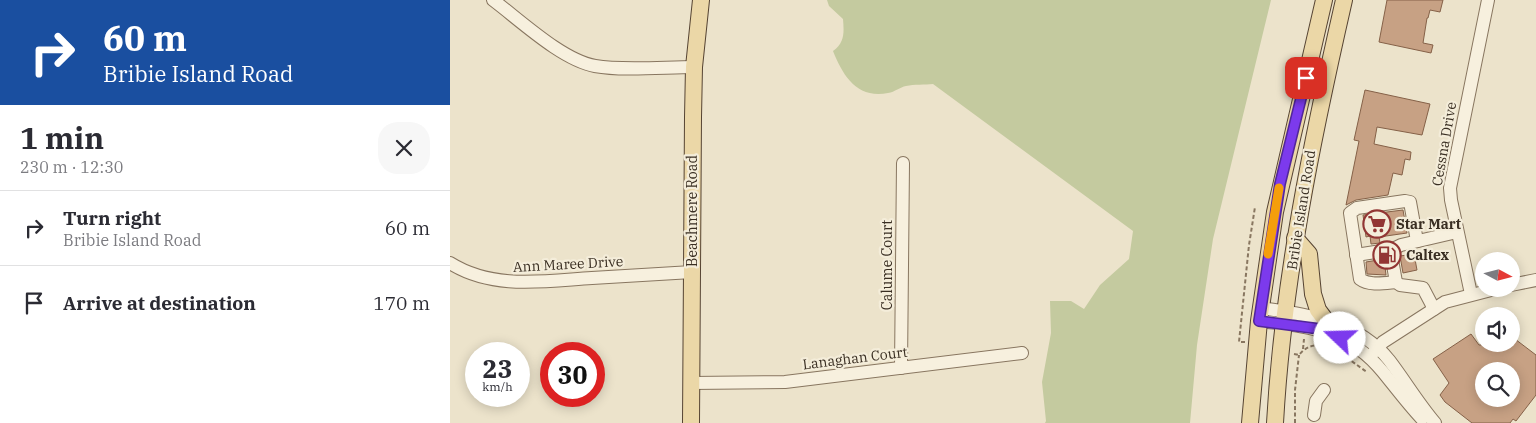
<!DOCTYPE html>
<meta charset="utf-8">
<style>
body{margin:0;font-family:"IBM Plex Serif",serif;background:#f7f7f7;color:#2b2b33;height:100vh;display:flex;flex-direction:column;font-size:19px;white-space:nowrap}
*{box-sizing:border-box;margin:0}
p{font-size:16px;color:#7c7c81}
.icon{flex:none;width:28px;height:28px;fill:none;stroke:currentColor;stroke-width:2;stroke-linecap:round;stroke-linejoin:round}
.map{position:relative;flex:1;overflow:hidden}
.sheet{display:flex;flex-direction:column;background:#fff;width:450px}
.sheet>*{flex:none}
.hud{background:#1a4fa0;color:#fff;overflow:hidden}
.needle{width:32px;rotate:97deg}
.tools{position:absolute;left:1025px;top:252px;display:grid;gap:10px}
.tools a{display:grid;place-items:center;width:45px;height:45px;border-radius:50%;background:#fff;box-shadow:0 2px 12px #0003;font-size:25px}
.speed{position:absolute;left:15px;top:342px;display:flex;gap:10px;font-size:25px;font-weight:700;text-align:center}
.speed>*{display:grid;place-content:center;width:65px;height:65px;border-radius:50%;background:#fff;box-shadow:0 2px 12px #0003;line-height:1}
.speed small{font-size:12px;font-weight:400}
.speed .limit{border:8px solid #d22;background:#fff;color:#111}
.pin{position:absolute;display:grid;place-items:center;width:42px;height:42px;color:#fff;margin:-21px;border-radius:10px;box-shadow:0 2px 8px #0006}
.me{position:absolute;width:55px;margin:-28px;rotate:291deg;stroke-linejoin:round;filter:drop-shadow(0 0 4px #0008)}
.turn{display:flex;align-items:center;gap:18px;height:105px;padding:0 20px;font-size:22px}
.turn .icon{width:65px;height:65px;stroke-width:2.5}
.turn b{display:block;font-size:35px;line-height:42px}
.round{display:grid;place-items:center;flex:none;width:52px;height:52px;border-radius:20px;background:#f7f7f7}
.summary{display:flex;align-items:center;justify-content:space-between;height:85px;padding:0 20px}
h1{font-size:30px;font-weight:800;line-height:38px}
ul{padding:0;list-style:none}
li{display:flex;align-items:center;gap:15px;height:75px;padding:0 20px;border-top:1px solid #e1e1e2}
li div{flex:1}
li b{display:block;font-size:19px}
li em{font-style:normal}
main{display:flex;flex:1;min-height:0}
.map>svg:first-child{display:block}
.green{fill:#c4ca9f}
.building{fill:#c7a184;stroke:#856148;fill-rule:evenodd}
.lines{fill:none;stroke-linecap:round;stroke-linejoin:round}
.minor-casing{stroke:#887660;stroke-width:14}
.major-casing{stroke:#564433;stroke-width:18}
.path{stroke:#887660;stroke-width:2;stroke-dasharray:4 2.5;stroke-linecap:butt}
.minor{stroke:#f7f0de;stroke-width:12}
.major{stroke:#ebd7a7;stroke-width:16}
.route-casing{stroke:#51269a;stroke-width:12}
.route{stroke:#7c3aed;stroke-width:9}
.slow{stroke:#f59e0b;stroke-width:9}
.labels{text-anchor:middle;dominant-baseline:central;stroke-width:4.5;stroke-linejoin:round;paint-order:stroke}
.street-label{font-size:14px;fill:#392e22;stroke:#f4edda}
.poi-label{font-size:14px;font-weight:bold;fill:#392e22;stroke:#f4edda;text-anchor:start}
</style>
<main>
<section class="sheet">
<div class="hud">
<div class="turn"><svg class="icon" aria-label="right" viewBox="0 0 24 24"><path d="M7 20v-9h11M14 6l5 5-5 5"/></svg><div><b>60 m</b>Bribie Island Road</div></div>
</div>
<div class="summary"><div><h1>1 min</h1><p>230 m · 12:30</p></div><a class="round"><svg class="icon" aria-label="close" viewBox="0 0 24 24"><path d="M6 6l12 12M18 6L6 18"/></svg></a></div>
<ul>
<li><svg class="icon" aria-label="right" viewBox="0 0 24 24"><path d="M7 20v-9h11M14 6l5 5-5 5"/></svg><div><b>Turn right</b><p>Bribie Island Road</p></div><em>60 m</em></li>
<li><svg class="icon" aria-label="arrive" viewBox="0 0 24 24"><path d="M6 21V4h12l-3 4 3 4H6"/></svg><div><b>Arrive at destination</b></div><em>170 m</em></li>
</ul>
</section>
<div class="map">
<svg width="1086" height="423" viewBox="0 0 1086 423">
<rect width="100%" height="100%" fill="#ece3cb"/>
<!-- green -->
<path class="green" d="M377 0H821L763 239 747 345 740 423H595L596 421 592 382 601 333 600 301H621L634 309 650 285 679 259 683 231 483 84C475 85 464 84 456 86 450 87 445 92 438 93 407 99 393 76 383 51 395 43 394 32 393 19L379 6Z"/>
<!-- building -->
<g class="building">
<path d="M937 0H993L990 12 980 10 978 18H977L973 43 983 45 981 53 929 42Z"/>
<path d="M915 90 980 104 972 135 927 127 924 144 961 152 960 160 955 159 952 175 943 173 938 195 906 200 896 205 909 141 904 140Z"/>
<path d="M953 210 957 233 929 237 930 243 921 244 920 236 916 237 913 215Z"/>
<path d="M964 254 967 270 953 273 950 256Z"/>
<path d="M934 259 936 275 917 274 916 262Z"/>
<path d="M1021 334 1029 345 1061 344V336L1086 355V395L1066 421 1063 419 1060 423H1022L995 402 990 395 999 383 983 359ZM1034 371H1061V399H1034Z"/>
</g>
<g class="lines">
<!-- minor casing -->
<g class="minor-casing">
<g id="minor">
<path d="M43 0C71 21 112 60 145 66 173 71 215 67 244 67"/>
<path d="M906 255 938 250 941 254"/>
<path d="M0 263C43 290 94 281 142 278 175 276 208 274 242 272"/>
<path d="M946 282C935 283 919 286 910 279L900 213 907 208 955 201 960 202 967 241"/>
<path d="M1061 285 1086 280"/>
<path d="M1021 294 1001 200 1000 188 1038 0"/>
<path d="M811 308C858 315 907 320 939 360 955 381 968 403 985 423"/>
<path d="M984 309 973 288 950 285 946 282 941 254 943 249 951 245 1007 232"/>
<path d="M809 321C860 327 898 329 933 372 946 388 958 404 972 419"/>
<path d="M923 353 933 342 995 302 1045 289"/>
<path d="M451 368 453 163"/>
<path d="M241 383 335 382 572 353"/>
<path d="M864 415 866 401 874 390"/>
</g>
</g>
<!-- major casing -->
<g class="major-casing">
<g id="major">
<path d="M845 238 859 254 863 294 868 310 874 318"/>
<path d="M241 423 243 117 244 67 251 0"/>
<path d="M800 423 809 321 825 212 874 0"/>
<path d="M825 423C833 280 862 140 894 0"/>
</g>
</g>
<!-- path -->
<g class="path">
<path d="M795 342H789L799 245 805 207"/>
<path d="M853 349 854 339"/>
<path d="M844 354 849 355C869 330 898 360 917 372"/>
<path d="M845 423V390L849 355"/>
</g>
<!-- minor -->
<use href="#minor" class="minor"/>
<!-- major -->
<use href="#major" class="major"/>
</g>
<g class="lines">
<!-- route casing -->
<g class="route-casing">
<path id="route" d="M856 78 830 184 809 321 870 329 890 338"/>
</g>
<!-- route -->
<use href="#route" class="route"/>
<!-- slow -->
<path class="slow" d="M818 254 829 188"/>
</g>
<!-- icons -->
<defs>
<g id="supermarket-ring" transform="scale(1.4375)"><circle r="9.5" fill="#f4edda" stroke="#923634" stroke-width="1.5"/><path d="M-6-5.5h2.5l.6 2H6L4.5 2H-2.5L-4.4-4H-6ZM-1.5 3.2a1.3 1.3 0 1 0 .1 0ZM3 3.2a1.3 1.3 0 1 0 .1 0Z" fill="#923634"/></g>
<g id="fuel-ring" transform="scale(1.4375)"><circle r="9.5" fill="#f4edda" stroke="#923634" stroke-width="1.5"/><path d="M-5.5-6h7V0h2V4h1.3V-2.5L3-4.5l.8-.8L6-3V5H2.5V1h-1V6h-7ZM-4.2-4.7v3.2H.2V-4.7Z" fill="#923634"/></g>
</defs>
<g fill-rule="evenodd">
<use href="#supermarket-ring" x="927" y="224"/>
<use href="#fuel-ring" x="937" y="255"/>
</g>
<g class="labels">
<!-- street labels -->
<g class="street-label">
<text transform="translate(994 144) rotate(-80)">Cessna Drive</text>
<text transform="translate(851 210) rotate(-81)">Bribie Island Road</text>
<text transform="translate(242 211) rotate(-90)">Beachmere Road</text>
<text transform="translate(118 264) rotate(-3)">Ann Maree Drive</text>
<text transform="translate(437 265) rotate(-90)">Calume Court</text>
<text transform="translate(405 358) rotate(-7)">Lanaghan Court</text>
</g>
<!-- poi labels -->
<g class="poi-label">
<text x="946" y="224">Star Mart</text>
<text x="956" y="255">Caltex</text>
</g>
</g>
</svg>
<div class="tools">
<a><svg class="needle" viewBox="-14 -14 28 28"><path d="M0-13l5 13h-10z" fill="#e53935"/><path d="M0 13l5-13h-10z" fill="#7c7c81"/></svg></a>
<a><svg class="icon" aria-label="sound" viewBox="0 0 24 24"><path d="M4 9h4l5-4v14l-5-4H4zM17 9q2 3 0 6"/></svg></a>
<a><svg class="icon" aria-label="search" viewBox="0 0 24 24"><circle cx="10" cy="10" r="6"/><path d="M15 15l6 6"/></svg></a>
</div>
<div class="speed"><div>23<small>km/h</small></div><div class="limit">30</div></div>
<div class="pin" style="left:856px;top:78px;background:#d93025"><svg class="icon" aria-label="arrive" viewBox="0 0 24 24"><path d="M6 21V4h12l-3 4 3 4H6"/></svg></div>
<svg class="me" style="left:890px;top:338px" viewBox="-20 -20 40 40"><circle r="19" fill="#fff"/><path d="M0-13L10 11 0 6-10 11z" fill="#7c3aed"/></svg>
</div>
</main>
